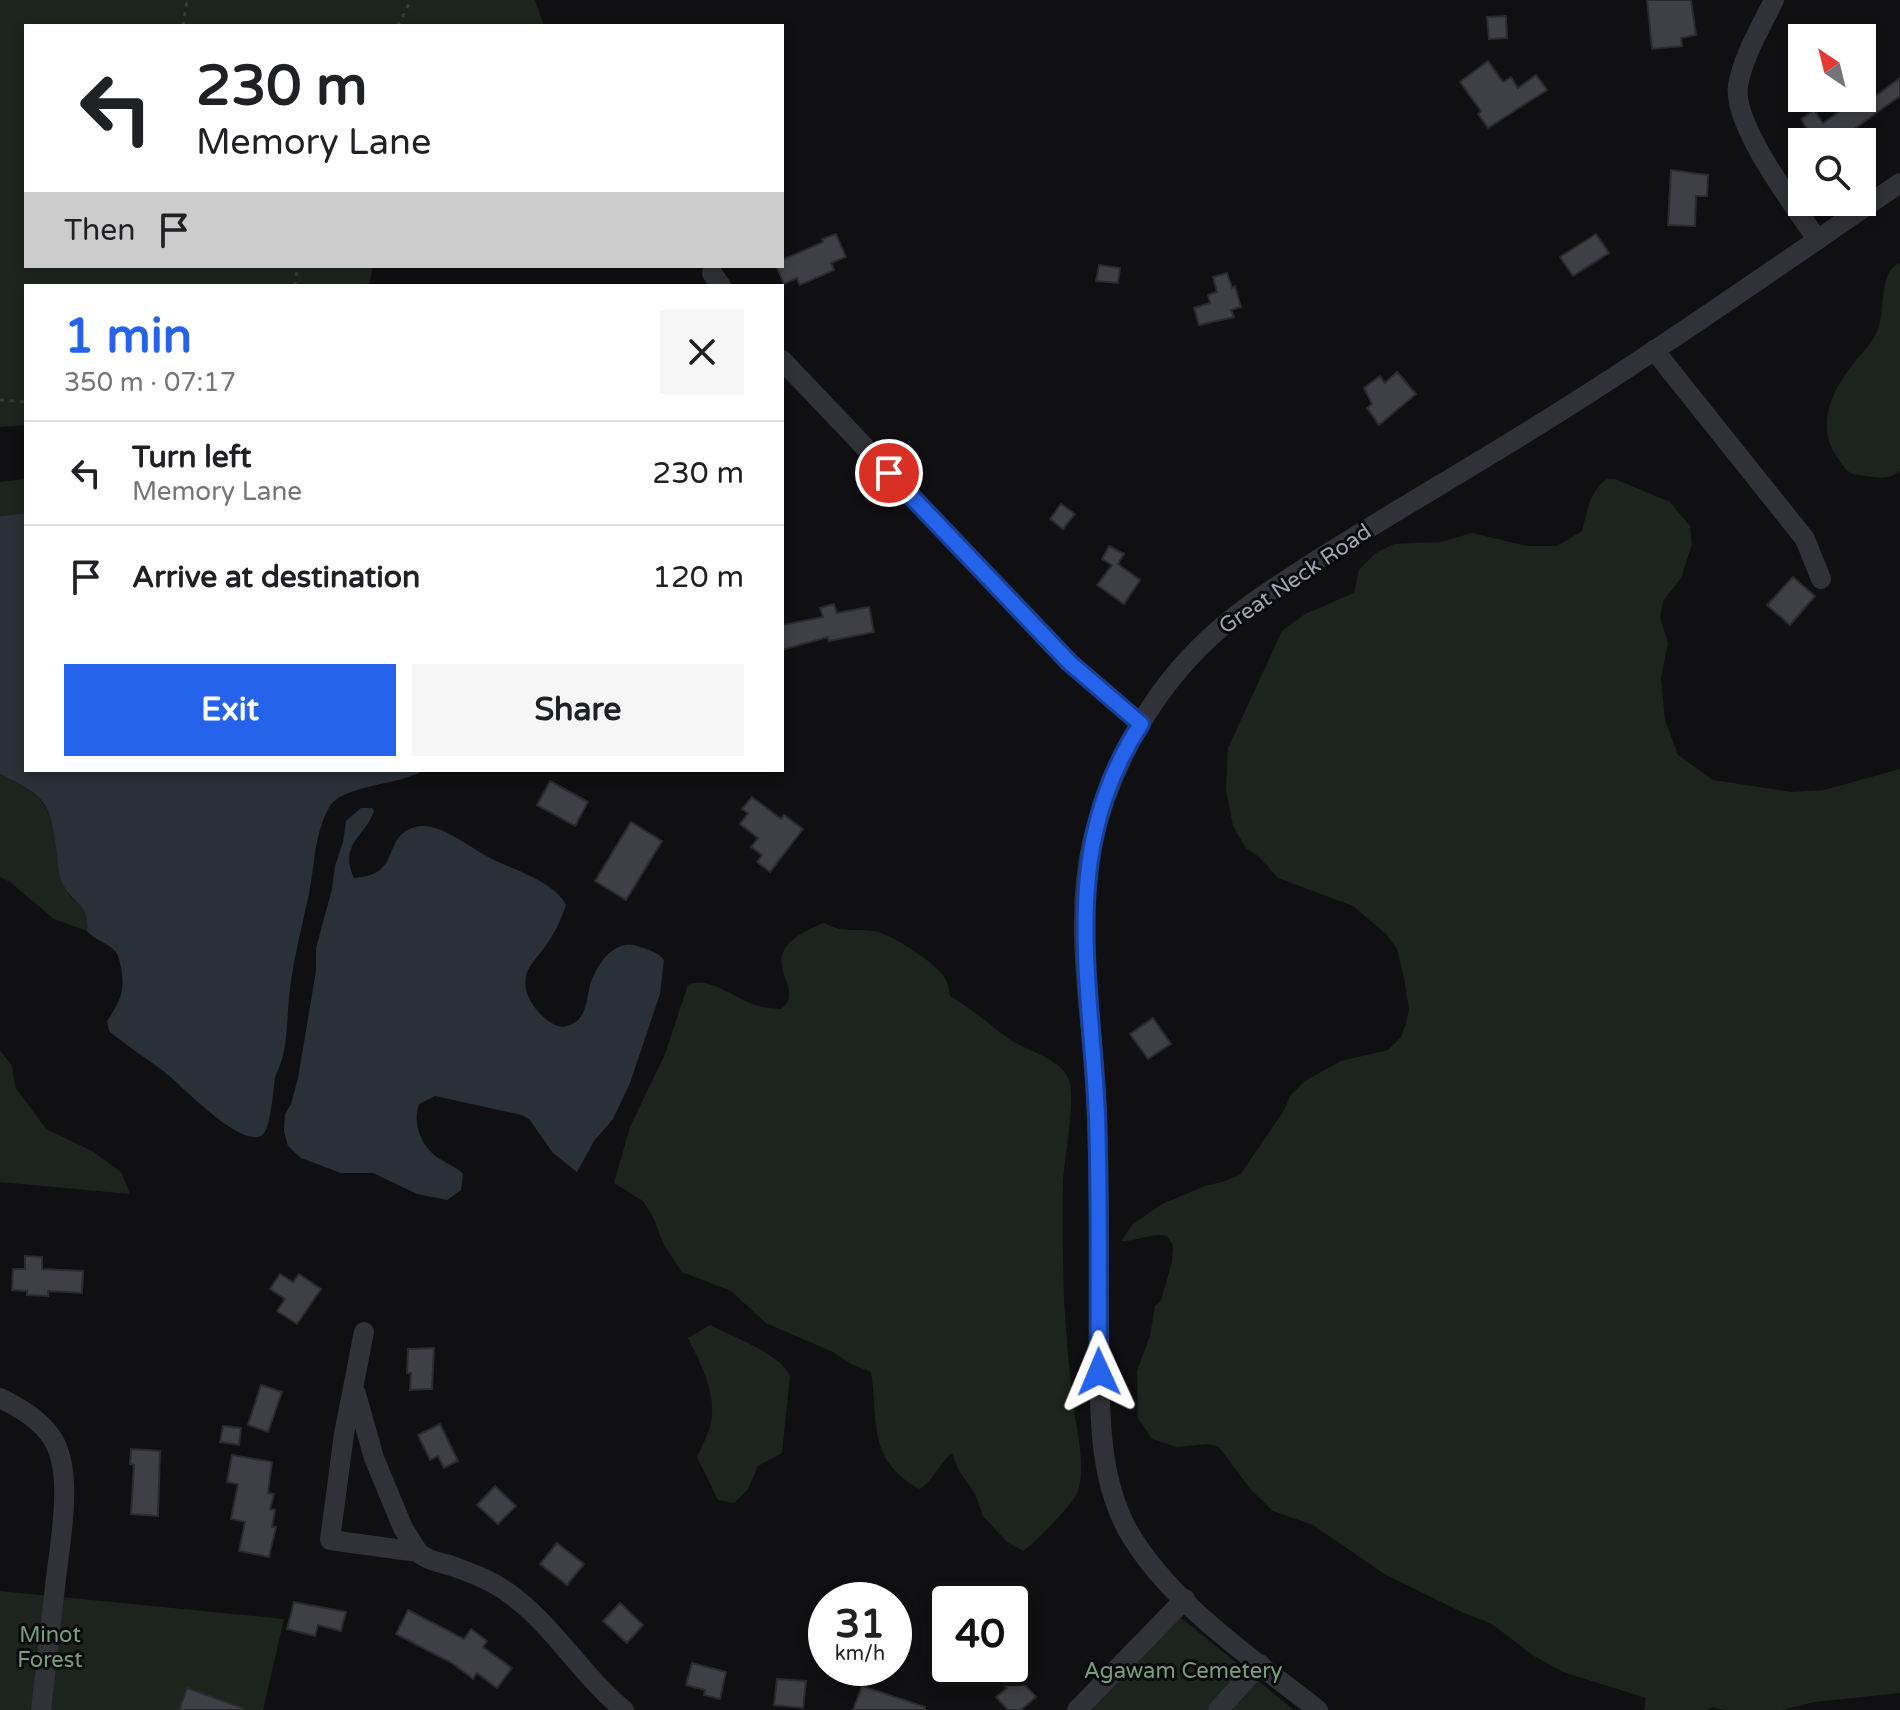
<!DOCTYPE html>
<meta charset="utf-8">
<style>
body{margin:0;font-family:"Varela Round",sans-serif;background:#f6f6f6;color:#202124;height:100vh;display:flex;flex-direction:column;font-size:30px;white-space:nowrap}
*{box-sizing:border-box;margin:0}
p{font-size:26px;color:#757577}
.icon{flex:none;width:44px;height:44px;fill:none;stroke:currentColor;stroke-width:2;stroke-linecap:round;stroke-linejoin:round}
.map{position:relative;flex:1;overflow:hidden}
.side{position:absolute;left:24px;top:284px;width:760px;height:488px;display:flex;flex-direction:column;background:#fff;border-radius:0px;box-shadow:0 4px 12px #0003}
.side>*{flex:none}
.guide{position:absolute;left:24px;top:24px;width:760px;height:244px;border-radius:0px;box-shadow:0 4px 12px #0003;background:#fff;color:#202124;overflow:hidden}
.needle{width:52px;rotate:325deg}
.fabs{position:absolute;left:1788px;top:24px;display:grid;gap:16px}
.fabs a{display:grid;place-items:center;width:88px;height:88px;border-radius:0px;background:#fff;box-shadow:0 4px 12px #0003;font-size:40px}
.speed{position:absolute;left:808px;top:1582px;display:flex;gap:16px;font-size:40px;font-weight:700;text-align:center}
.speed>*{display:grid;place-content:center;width:104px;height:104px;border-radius:50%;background:#fff;box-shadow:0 4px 12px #0003;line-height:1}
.speed small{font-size:20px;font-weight:400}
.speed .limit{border:4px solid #111;border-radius:12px;background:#fff;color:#111}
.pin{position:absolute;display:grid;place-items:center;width:68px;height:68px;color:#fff;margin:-34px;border:4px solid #fff;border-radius:50%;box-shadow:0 2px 8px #0007}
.me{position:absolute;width:88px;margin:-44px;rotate:359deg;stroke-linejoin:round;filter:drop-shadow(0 0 6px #0008)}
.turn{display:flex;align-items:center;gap:28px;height:168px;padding:0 40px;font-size:36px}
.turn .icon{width:104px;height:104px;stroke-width:2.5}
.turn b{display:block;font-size:56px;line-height:68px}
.then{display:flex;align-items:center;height:76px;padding:0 40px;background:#0003;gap:16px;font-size:30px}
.round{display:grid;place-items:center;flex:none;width:84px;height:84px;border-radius:0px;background:#f6f6f6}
.overview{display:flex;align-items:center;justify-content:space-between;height:136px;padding:0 40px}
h1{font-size:48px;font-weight:800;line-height:60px;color:#2563eb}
.button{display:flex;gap:16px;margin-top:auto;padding:16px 40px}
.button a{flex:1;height:92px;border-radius:0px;background:#2563eb;color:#fff;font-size:32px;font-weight:800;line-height:92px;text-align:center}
.button a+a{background:#f6f6f6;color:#202124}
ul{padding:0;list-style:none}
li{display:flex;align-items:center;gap:24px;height:104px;padding:0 40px;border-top:2px solid #e0e0e0}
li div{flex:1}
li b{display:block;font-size:30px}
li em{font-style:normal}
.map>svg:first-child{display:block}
.green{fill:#1d241e}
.water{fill:#293037}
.building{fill:#3f4045;stroke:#2b2a2e;stroke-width:2}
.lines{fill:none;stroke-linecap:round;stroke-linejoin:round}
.path{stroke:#37393e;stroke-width:3;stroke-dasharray:4 6;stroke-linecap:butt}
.minor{stroke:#313237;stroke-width:20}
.route-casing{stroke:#184099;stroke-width:20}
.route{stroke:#2563eb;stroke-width:14}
.labels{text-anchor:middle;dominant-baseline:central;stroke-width:6;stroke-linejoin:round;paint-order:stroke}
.street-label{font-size:22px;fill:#a1a5b3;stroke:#0b0b0d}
.park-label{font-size:22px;fill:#789e7e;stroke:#0b0b0d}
</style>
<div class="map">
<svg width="1900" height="1710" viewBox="0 0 1900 1710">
<rect width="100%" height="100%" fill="#101012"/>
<!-- green -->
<g class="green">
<path d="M0 0H535L544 26H26V266H373L369 286H26V425L0 427Z"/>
<path d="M1900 263V471C1888 481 1875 477 1859 475 1847 474 1844 467 1837 457 1815 425 1832 390 1854 363 1861 354 1871 344 1876 334 1887 312 1877 272 1900 263Z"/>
<path d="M26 479V513L0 516V482Z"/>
<path d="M1607 479H1615L1670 502 1690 526 1692 544 1681 578 1663 601 1660 617 1668 643 1661 678 1665 720 1678 755 1713 780 1792 792 1824 790 1900 769V1693L1814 1702 1782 1710H1725L1713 1707 1707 1710H1644L1646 1698 1563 1672 1534 1656 1492 1624 1464 1613 1386 1575 1313 1525 1273 1511 1251 1490 1219 1447 1208 1444 1177 1447 1152 1439 1138 1418 1137 1371 1150 1336 1155 1306 1161 1300 1172 1262 1173 1245 1167 1236C1151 1232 1137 1242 1121 1241L1133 1224 1162 1204 1205 1186 1222 1182 1240 1175 1285 1109 1290 1096 1305 1081 1341 1061 1388 1050 1401 1037 1406 1024 1409 1009 1404 978 1397 949 1386 934 1353 906 1278 878 1259 857 1246 848 1233 826 1226 789 1228 748 1282 631 1305 614 1354 593 1359 570 1376 553 1394 544 1441 542 1472 533 1527 546H1557L1582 531C1587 512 1590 490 1607 479Z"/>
<path d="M0 774C50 798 49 806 60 859 62 868 63 880 66 889 74 907 90 902 87 931L54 919 10 882 0 877Z"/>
<path d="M824 923C846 934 851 928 873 931 888 932 938 964 945 978 948 983 949 991 950 996 972 1009 990 1025 1009 1039 1026 1051 1061 1058 1069 1080 1076 1099 1064 1160 1063 1183 1062 1222 1063 1261 1064 1299 1066 1334 1069 1368 1073 1403 1076 1426 1087 1470 1077 1493 1072 1505 1034 1544 1023 1551L1007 1542 983 1516 975 1494 958 1469 952 1453C939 1463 933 1482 919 1489 866 1458 879 1422 871 1372L851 1364 833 1352 766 1323 731 1291 682 1272 664 1245 654 1219 643 1201 614 1183 630 1127 665 1054 688 985C708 975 735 999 755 1005 763 1008 772 1008 781 1009 812 987 740 955 824 923Z"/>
<path d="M0 1050 12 1066 15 1087 46 1129 92 1151 121 1172 130 1194 0 1182Z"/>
<path d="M710 1325C731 1336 781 1354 790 1376L782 1453 758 1466 748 1489 734 1503 718 1500 697 1457C702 1446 709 1433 711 1422 717 1393 700 1362 688 1338Z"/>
<path d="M0 1591 284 1619 263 1710H0Z"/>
<path d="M1180 1617 1294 1710H1089Z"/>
</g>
<!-- water -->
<g class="water">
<path d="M26 513V770H424C401 785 343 785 330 806 314 833 315 864 309 894 302 926 294 957 290 989 287 1011 288 1034 283 1056 281 1064 277 1071 275 1078 273 1090 271 1132 261 1136 239 1146 184 1088 167 1074 148 1059 128 1047 109 1031L107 1021C121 1000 125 992 121 967 119 960 119 954 113 949 105 942 95 940 87 931 90 903 72 904 63 884 58 875 58 863 57 853 50 802 47 797 0 774V516Z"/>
<path d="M361 808H372L374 811C366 836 338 844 354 878 404 875 380 837 415 827 437 821 465 844 483 854 506 868 554 880 566 905 562 917 557 929 550 939 544 950 534 959 528 970 519 990 534 1011 550 1022 560 1029 568 1028 578 1020 587 1011 587 997 590 985 597 965 613 939 637 946 647 949 658 952 664 960L660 994 630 1083 613 1119 594 1141 577 1172 553 1153 529 1119 522 1115 435 1096 419 1104C413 1121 419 1140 431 1152 439 1161 453 1164 463 1174L461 1190 447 1200 417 1194 373 1173H341L301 1158 288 1146 284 1131 285 1114 291 1104 298 1078 316 971V948L332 889 335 866 343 842 346 821Z"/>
</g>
<!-- building -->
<g class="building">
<path d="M1647 0H1691L1696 35 1681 38 1682 46 1652 49Z"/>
<path d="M1506 16 1507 38 1489 39 1487 17Z"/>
<path d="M1488 61 1503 82 1511 77 1518 88 1536 75 1547 90 1488 128 1478 114 1481 111 1460 82Z"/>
<path d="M1900 78V96L1850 132 1847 129 1827 142H1794L1809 132 1801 119 1814 110 1823 123 1858 98H1862L1865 93 1870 100Z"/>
<path d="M1671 170 1708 175 1707 196H1696L1695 226 1668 225Z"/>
<path d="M836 234 846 257 831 263 834 270 800 285 797 278 784 284 776 266H782V260L823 242 822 239Z"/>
<path d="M1596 234 1609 253 1573 276 1560 257Z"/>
<path d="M1099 265 1120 268 1118 283 1096 281Z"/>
<path d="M1227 273 1232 288 1235 286 1241 307 1231 310 1234 317 1199 325 1194 308 1210 303 1208 295 1217 292 1213 277Z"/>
<path d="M1397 372 1416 394 1379 425 1367 408 1372 404 1364 388 1380 376 1385 383Z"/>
<path d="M1061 504 1075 514 1063 529 1050 519Z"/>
<path d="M1109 546 1124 554 1118 564 1140 580 1124 604 1097 585 1112 565 1102 559Z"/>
<path d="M1793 577 1815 596 1790 625 1767 605Z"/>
<path d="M834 604 837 613 869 607 874 632 829 641 828 637 782 650V625L823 617 820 608Z"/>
<path d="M550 781 588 802 575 826 537 805Z"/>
<path d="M752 797 781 819 784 815 803 829 770 872 757 862 762 855 751 847 758 838 740 824 748 813 742 809Z"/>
<path d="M631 822 662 841 626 900 595 881Z"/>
<path d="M1153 1018 1171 1044 1148 1059 1130 1034Z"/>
<path d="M25 1256 42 1257V1269L83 1271 82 1293 48 1291V1296L27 1295V1291L12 1290 13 1269H25Z"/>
<path d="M280 1274 293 1282 299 1274 321 1289 297 1324 277 1311 285 1299 270 1289Z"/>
<path d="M434 1348 432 1389 410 1390 411 1373H407L408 1349Z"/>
<path d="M261 1385 282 1392 268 1432 248 1425Z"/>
<path d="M440 1424 458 1461 444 1468 438 1456 430 1460 418 1435Z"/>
<path d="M223 1426 241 1428 239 1445 220 1442Z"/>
<path d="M131 1449 160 1451 158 1516 131 1514 134 1465 130 1464Z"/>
<path d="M232 1455 272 1462 268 1493 274 1494 270 1509 275 1510 272 1527H276L269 1557 239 1551 245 1522 231 1519 238 1484 227 1482Z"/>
<path d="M495 1486 516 1506 498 1524 477 1505Z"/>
<path d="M557 1543 584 1564 567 1585 540 1564Z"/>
<path d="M294 1602 346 1612 341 1631 318 1625 315 1636 287 1629Z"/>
<path d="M620 1603 643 1625 627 1643 603 1621Z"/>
<path d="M408 1610 464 1639 471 1629 487 1641 483 1647 512 1668 497 1688 477 1673 473 1679 452 1663 396 1634Z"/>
<path d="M692 1663 726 1672 720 1699 704 1695 705 1690 686 1685Z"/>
<path d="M1013 1672 1036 1697 1021 1710H1008L996 1697 1007 1688 1001 1682Z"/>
<path d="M777 1679 806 1681 803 1708 774 1705Z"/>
<path d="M862 1686 925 1707V1710H853Z"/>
<path d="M187 1688 243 1708 242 1710H179Z"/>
</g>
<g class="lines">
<!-- path -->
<g class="path">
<path d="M183 26 187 0"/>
<path d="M398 26 411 0"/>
<path d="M295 286 297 266"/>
<path d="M0 400 26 402"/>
</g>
<!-- minor -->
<g class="minor">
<path d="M1774 0C1761 27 1743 56 1738 86 1732 124 1795 207 1817 239"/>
<path d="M712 273 721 286"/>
<path d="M1654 350 1805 539 1821 579"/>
<path d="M782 360 1070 663 1141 724"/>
<path d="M364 1332 344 1434 330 1540 418 1552C427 1561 440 1562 452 1566 471 1573 491 1580 507 1592 553 1624 581 1675 624 1710"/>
<path d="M356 1394 374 1458 403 1528 418 1552"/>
<path d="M0 1398C21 1408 46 1423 56 1445 73 1482 59 1547 55 1587 50 1628 46 1669 41 1710"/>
<path d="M1077 1710 1185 1599"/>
<path d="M1218 1710 1260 1664"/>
<path d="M1318 1710C1253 1659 1168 1602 1127 1529 1098 1475 1100 1409 1099 1350 1099 1303 1099 1255 1099 1208 1098 1164 1098 1119 1095 1076 1089 998 1075 920 1092 843 1109 772 1146 701 1198 649 1231 615 1272 589 1311 564 1377 522 1444 483 1511 442 1644 361 1771 271 1900 183"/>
</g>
</g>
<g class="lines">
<!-- route casing -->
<g class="route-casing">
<path id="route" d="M889 473 1070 663 1141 724C1058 849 1091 978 1097 1116 1100 1201 1098 1286 1099 1372"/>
</g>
<!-- route -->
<use href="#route" class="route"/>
</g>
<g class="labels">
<!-- street labels -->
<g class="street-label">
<text transform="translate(1295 579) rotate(-34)">Great Neck Road</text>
</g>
<!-- park labels -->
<g class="park-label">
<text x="50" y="1635">Minot<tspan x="50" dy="25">Forest</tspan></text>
<text x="1183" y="1671">Agawam Cemetery</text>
</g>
</g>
</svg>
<div class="fabs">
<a><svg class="needle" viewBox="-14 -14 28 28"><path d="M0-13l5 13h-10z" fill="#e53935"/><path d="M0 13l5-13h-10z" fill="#757577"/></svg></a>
<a><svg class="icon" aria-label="search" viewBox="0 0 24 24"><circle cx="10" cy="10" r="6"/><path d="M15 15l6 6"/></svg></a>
</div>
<div class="speed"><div>31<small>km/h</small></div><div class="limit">40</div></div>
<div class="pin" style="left:889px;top:473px;background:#d93025"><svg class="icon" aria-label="arrive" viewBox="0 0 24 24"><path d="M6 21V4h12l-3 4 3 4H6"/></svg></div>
<svg class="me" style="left:1099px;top:1372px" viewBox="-20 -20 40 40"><path d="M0-17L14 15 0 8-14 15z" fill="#2563eb" stroke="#fff" stroke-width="4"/></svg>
<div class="guide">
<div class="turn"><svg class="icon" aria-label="left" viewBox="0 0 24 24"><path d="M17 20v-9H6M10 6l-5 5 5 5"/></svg><div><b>230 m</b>Memory Lane</div></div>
<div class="then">Then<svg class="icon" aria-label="arrive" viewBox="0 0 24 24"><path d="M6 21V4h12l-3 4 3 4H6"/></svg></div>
</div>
<section class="side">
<div class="overview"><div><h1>1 min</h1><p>350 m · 07:17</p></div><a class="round"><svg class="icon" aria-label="close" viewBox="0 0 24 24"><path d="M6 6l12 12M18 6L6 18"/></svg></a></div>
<ul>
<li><svg class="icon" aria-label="left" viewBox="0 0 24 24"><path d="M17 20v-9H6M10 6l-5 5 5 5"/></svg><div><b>Turn left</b><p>Memory Lane</p></div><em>230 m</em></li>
<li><svg class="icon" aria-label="arrive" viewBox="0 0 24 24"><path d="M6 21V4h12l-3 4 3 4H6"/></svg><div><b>Arrive at destination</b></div><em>120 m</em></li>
</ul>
<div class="button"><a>Exit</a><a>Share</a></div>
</section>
</div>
